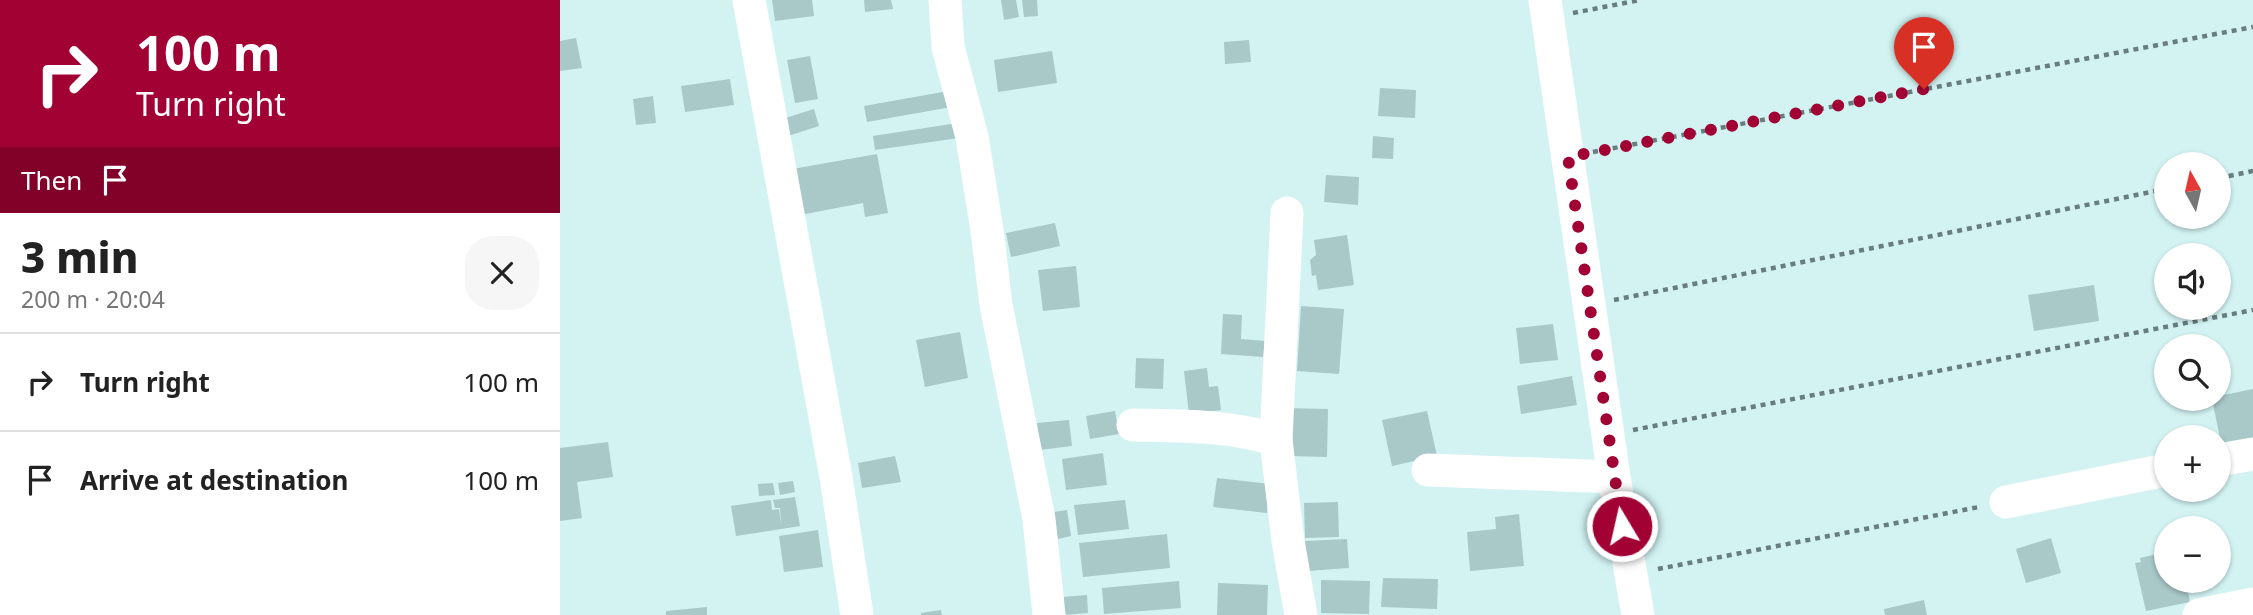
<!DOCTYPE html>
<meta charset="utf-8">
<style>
body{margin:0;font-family:"Noto Sans",sans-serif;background:#f6f6f6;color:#222;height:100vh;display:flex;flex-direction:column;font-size:26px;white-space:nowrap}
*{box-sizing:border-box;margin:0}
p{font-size:23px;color:#767676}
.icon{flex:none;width:38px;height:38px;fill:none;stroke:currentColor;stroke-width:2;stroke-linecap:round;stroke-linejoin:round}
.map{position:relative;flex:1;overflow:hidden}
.side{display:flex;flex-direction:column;background:#fff;width:560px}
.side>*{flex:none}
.guide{background:#a20233;color:#fff;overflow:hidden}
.needle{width:46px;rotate:352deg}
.fabs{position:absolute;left:1594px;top:152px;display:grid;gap:14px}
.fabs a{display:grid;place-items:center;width:77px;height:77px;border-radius:50%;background:#fff;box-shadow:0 2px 5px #0004;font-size:35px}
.pin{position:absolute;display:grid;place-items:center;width:60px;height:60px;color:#fff;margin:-72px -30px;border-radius:50% 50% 50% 0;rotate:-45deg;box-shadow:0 0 7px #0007}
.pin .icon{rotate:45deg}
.me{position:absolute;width:77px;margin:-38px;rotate:351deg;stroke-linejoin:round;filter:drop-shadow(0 0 5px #0008)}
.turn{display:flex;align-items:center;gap:24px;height:147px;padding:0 21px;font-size:32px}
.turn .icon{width:91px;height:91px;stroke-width:2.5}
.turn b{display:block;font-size:49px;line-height:60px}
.then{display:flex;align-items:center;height:66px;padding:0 21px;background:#0003;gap:14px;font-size:26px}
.round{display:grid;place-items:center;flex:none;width:74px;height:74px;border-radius:28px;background:#f6f6f6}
.head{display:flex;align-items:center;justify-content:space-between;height:119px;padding:0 21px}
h1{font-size:42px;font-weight:800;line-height:52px}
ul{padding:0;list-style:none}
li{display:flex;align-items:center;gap:21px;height:98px;padding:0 21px;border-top:2px solid #e0e0e0}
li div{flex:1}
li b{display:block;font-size:26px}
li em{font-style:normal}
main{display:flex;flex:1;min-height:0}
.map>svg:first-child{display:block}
.building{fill:#a9c8c8}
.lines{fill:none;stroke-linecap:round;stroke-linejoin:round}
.path{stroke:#687d7d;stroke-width:4.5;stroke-dasharray:5 5;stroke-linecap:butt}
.minor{stroke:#fff;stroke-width:33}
.route{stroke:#a20233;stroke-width:12;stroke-dasharray:0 21.6}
</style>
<main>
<section class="side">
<div class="guide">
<div class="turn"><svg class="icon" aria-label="right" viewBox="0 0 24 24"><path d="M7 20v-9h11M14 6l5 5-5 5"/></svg><div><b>100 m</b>Turn right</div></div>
<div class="then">Then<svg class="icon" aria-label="arrive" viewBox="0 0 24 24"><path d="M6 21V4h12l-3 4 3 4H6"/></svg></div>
</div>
<div class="head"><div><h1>3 min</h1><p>200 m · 20:04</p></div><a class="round"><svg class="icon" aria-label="close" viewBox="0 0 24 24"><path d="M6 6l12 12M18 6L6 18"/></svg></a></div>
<ul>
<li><svg class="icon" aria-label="right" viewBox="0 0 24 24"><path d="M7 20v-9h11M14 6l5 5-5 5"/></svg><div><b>Turn right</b></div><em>100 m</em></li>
<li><svg class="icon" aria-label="arrive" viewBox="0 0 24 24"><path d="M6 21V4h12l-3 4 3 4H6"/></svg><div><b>Arrive at destination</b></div><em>100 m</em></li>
</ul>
</section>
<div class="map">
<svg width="1693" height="615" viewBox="0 0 1693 615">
<rect width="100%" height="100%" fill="#d3f3f3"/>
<!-- building -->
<g class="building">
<path d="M212 0H252L254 16 215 21Z"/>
<path d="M304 0H331L333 9 305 12Z"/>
<path d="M441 0H456L459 17 444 20Z"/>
<path d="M462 0H477L478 16 464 17Z"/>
<path d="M16 38 22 68 0 71V41Z"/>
<path d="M689 40 691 62 665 64 664 42Z"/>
<path d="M492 51 497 83 438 92 434 60Z"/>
<path d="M250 56 258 99 235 103 227 60Z"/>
<path d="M170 79 174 105 125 112 121 86Z"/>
<path d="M820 88 856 90 855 118 818 116Z"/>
<path d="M394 90 397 106 307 122 304 106Z"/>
<path d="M93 96 96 123 76 125 73 99Z"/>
<path d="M254 109 259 126 225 137 219 120Z"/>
<path d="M404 122 406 137 315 150 313 136Z"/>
<path d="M813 136 834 138 833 159 812 158Z"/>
<path d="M317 154 328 213 305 217 303 203 235 216 227 170Z"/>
<path d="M766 175 799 177 798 205 764 202Z"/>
<path d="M495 223 500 246 451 257 446 233Z"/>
<path d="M787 235 794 285 758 290 756 275 752 276 750 260 756 255 754 240Z"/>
<path d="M516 266 520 307 483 311 478 270Z"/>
<path d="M1534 285 1539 321 1474 331 1468 295Z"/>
<path d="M741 306 784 309 779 374 737 371Z"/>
<path d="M663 314 682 315 681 339 705 341 703 357 661 354Z"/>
<path d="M993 324 998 360 960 364 956 328Z"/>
<path d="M400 332 408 378 365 387 356 340Z"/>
<path d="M576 358 604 359 603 389 575 388Z"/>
<path d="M647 368 649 387 658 386 661 410 629 414 624 371Z"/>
<path d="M1012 376 1017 405 961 414 957 386Z"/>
<path d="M1693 389V447L1663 453 1652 399H1659V396Z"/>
<path d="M724 408 768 409 767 457 729 456Z"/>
<path d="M555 411 559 434 530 439 526 416Z"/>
<path d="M867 411 877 456 832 466 822 420Z"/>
<path d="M509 420 512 446 480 450 477 423Z"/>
<path d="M48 442 53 477 17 482 22 518 0 521V448Z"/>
<path d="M543 453 547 485 506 490 502 459Z"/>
<path d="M335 456 341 482 302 488 298 463Z"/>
<path d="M657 478 710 484 707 513 653 507Z"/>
<path d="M233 481 235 492 220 495 218 483Z"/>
<path d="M213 483 215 495 199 496 198 484Z"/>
<path d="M235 497 240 526 176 536 171 506 211 500 212 510 219 509 221 525 220 508H215L213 500Z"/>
<path d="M565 500 569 529 518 535 514 505Z"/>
<path d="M778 502 779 537 745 538 744 503Z"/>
<path d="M507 510 511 536 498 539 493 512Z"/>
<path d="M959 514 964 566 910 571 907 532 936 529 935 517Z"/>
<path d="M258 530 263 567 224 572 219 536Z"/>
<path d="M607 534 610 568 523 577 519 543Z"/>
<path d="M1491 538 1501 573 1466 583 1456 549Z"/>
<path d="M787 539 789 568 747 571 745 541Z"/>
<path d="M1606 552V581H1626L1630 602 1586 611 1575 563 1581 562 1580 558Z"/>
<path d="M823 578 878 579 877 609 821 607Z"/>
<path d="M761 580 810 581 809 614 761 613Z"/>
<path d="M619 581 621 608 544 614 542 588Z"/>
<path d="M658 583 708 585 707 615H657Z"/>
<path d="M527 595 528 613 504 615 502 597Z"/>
<path d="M1364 600 1367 615H1325L1324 609Z"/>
<path d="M147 607V615H106V611Z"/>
<path d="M381 610 382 615H361V613Z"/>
</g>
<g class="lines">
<!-- path -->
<g class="path">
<path d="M1013 13 1080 0"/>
<path d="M1033 152 1693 27"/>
<path d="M1659 178 1693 171"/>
<path d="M1054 300 1606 189"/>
<path d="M1073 430 1693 310"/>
<path d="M1098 569 1419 507"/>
</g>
<!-- minor -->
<g class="minor">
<path d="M189 0 276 477 297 615"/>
<path d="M385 0 388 47 412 137 427 230 436 305 479 519 489 615"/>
<path d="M985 0 1054 477 1078 615"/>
<path d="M727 213 716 440 728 541 741 615"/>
<path d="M573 425C622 426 669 425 716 440"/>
<path d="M1659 460 1693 454"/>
<path d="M868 470 1054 477"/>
<path d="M1446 502 1606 470"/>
<path d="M1639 615 1693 604"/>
</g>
</g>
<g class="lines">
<!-- route -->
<path class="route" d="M1062 526 1008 157 1364 89"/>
</g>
</svg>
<div class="fabs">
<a><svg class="needle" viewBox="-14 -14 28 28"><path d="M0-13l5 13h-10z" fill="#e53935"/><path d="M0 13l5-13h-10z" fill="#767676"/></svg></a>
<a><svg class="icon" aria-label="sound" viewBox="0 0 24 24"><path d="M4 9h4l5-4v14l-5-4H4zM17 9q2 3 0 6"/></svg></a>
<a><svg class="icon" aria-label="search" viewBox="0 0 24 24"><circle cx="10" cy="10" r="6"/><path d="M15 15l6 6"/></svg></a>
<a>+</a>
<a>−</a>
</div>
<div class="pin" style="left:1364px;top:89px;background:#d93025"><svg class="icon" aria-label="arrive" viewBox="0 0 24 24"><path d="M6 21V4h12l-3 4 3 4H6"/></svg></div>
<svg class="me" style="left:1062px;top:526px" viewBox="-20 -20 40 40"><circle r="17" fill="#a20233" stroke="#fff" stroke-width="3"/><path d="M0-11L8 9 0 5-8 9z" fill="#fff"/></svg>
</div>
</main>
